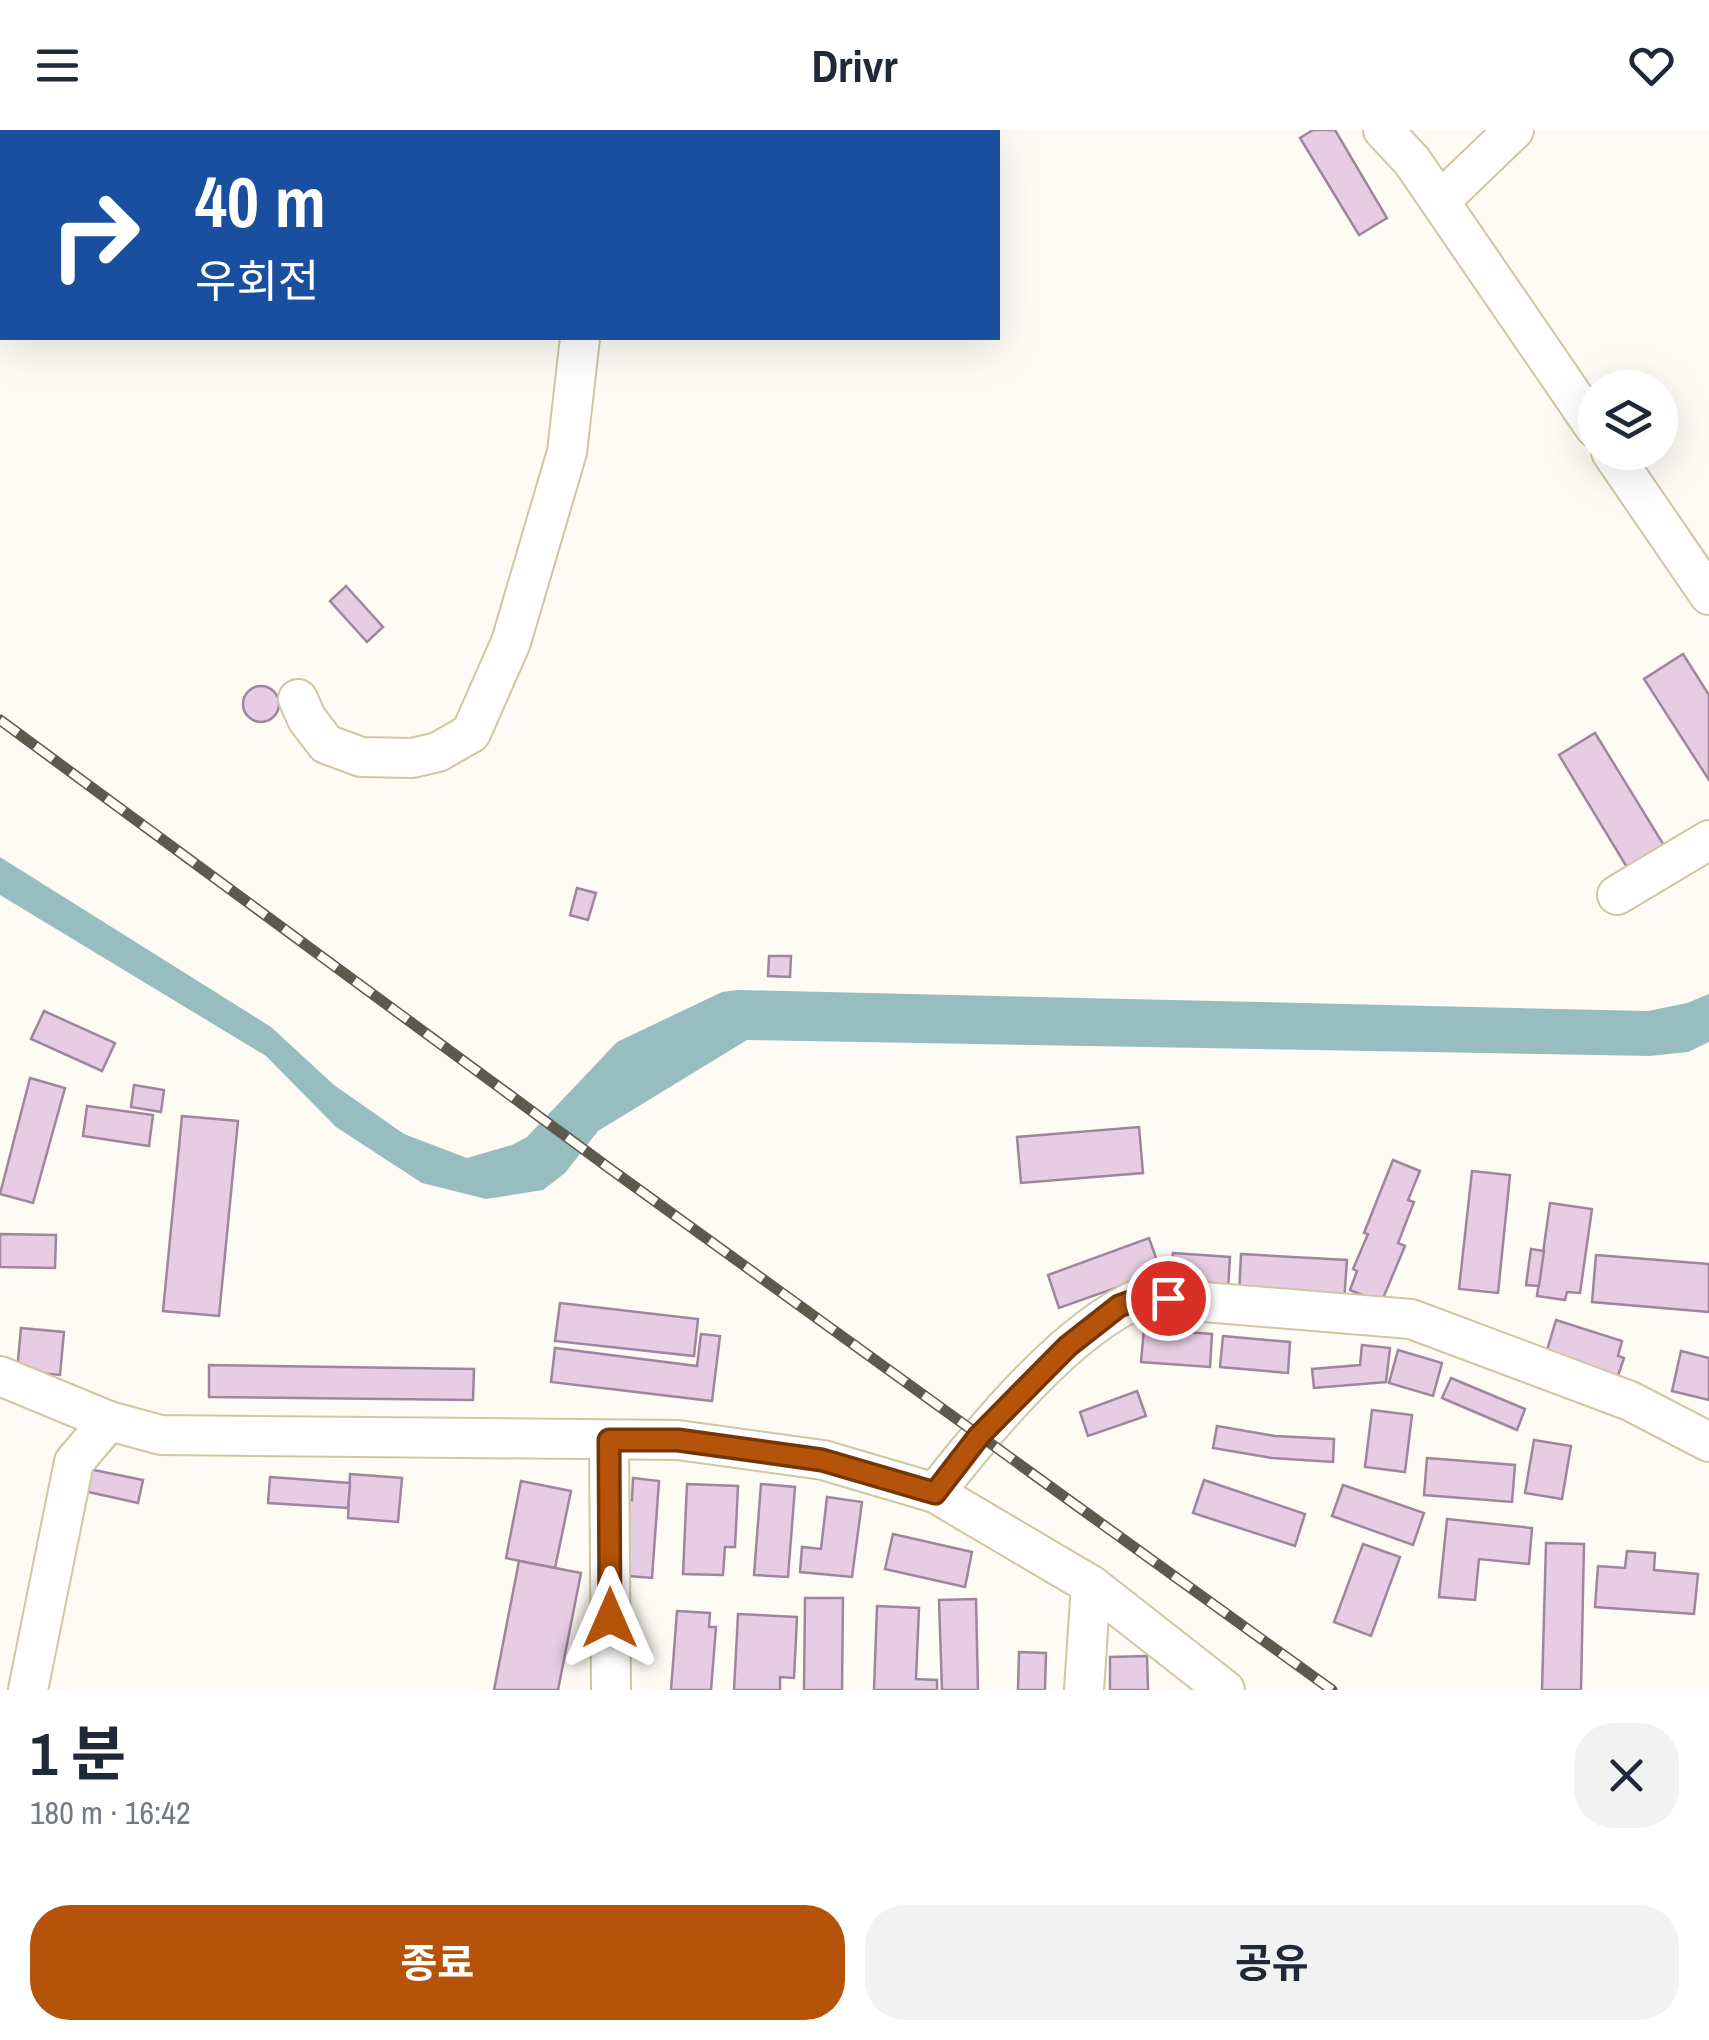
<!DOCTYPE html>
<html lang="ko">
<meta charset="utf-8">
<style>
body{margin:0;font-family:"Archivo Narrow","Noto Sans KR",sans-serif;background:#f2f2f3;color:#1f2937;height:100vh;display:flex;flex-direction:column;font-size:38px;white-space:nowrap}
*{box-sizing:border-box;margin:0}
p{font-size:32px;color:#747a83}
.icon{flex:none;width:55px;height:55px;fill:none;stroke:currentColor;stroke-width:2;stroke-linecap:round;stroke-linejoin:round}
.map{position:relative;height:1560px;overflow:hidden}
.panel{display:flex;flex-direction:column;background:#fff;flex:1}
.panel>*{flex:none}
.guide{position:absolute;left:0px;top:0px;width:1000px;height:210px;box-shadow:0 10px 40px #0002;background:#1a4fa0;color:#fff;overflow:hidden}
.buttons{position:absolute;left:1578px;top:240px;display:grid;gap:20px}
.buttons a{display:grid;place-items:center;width:100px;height:100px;border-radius:50%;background:#fff;box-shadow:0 10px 40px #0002;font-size:50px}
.pin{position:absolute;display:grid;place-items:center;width:85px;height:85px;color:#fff;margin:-42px;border:5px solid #fff;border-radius:50%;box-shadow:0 2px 10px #0007}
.me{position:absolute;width:110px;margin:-55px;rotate:0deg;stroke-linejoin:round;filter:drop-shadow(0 0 8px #0008)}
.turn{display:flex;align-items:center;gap:35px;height:210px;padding:0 30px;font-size:45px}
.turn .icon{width:130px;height:130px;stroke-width:2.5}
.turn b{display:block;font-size:70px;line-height:85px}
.round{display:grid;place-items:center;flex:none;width:105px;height:105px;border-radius:40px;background:#f2f2f3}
.summary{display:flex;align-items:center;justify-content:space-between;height:170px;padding:0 30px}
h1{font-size:60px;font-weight:700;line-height:75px}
.cta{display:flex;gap:20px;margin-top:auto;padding:20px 30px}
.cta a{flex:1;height:115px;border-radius:40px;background:#b45309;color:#fff;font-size:40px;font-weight:700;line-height:115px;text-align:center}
.cta a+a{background:#f2f2f3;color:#1f2937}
header{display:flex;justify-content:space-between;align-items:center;height:130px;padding:0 30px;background:#fff;font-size:45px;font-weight:700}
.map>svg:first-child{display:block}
.water{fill:#98bdc1}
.building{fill:#e6cde4;stroke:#a0859f;stroke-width:2.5}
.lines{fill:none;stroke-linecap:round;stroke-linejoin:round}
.minor-casing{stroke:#d1c6a2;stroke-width:42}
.minor{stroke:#fff;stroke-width:38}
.rail-casing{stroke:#5e594c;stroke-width:11}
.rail{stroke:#fefbf4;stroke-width:8;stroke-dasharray:22;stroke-linecap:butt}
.route-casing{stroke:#753606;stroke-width:25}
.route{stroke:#b45309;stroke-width:18}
</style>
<header><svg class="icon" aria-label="menu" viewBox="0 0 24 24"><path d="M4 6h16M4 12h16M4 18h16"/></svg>Drivr<svg class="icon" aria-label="heart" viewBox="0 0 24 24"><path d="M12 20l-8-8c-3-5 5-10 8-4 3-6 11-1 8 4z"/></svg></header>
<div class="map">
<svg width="1709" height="1560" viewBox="0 0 1709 1560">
<rect width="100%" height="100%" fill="#fefbf4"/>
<!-- water -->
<path class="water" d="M0 727 271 897 334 955 404 1004 467 1028 512 1015 527 1007 617 912 722 862 737 860 1648 881 1687 873 1709 864V912L1688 922 1650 926 747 910 598 1001 565 1043 543 1060 486 1069 422 1053 336 997 266 926 0 765Z"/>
<!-- building -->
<g class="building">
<path d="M1313 0H1335L1387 88 1359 105 1300 8Z"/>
<path d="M346 456 383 497 367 512 330 471Z"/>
<path d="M1683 524 1709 565V650L1644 549Z"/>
<circle cx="261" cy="574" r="18"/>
<path d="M1595 603 1665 717 1628 739 1559 625Z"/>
<path d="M577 758 596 763 588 790 570 785Z"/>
<path d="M769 826H791L790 847 768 846Z"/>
<path d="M44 881 115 913 102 941 31 909Z"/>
<path d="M30 948 65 958 33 1073 0 1064Z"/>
<path d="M134 955 164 960 161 982 131 977Z"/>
<path d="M87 976 153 985 149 1016 83 1006Z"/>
<path d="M182 986 238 991 219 1186 163 1181Z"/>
<path d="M1139 997 1143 1043 1021 1053 1017 1007Z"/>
<path d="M1393 1030 1420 1041 1408 1070 1414 1072 1398 1113 1405 1116 1381 1173 1350 1160 1357 1141 1353 1139 1368 1104 1364 1103Z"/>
<path d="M1472 1041 1510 1045 1498 1163 1459 1159Z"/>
<path d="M1550 1073 1592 1079 1580 1163 1567 1162 1565 1170 1537 1166Z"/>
<path d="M0 1104 56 1105 55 1138 0 1137Z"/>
<path d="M1149 1108 1161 1142 1059 1178 1048 1145Z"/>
<path d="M1531 1119 1544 1121 1539 1156 1526 1155Z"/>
<path d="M1173 1123 1230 1127 1228 1159 1171 1156Z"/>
<path d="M1241 1124 1347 1130 1344 1172 1239 1166Z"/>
<path d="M1596 1125 1709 1134V1182L1592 1172Z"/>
<path d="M560 1173 698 1189 694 1226 555 1211Z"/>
<path d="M1556 1190 1622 1211 1618 1226 1624 1228 1617 1249 1545 1227Z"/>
<path d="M21 1198 64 1202 60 1245 17 1241Z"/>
<path d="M1144 1199 1212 1204 1210 1237 1141 1232Z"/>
<path d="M701 1204 720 1206 712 1271 551 1252 555 1218 697 1236Z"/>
<path d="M1223 1206 1290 1212 1288 1243 1220 1237Z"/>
<path d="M1362 1215 1390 1218 1386 1252 1314 1258 1312 1239 1360 1235Z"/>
<path d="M1398 1220 1442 1233 1433 1266 1389 1253Z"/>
<path d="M1681 1221 1709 1228V1270L1672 1261Z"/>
<path d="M209 1235 474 1239 473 1270 209 1267Z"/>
<path d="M1451 1248 1525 1279 1517 1300 1442 1268Z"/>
<path d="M1137 1261 1146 1286 1088 1306 1080 1282Z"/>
<path d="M1372 1280 1412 1285 1405 1342 1365 1337Z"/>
<path d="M1217 1296 1275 1306 1334 1309 1333 1332 1272 1328 1213 1318Z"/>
<path d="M1534 1310 1571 1316 1562 1369 1525 1363Z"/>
<path d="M1427 1328 1515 1335 1512 1372 1424 1365Z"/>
<path d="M89 1339 143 1350 138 1373 84 1361Z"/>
<path d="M350 1344 402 1348 398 1392 348 1388Z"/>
<path d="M270 1347 350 1353 348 1378 268 1373Z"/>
<path d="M633 1348 659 1351 652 1448 617 1445 622 1369 632 1370Z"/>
<path d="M1204 1350 1305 1384 1295 1416 1193 1383Z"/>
<path d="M521 1351 571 1361 555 1438 506 1428Z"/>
<path d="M687 1354 738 1356 735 1417H725L723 1445 683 1444Z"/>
<path d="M761 1354 795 1357 788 1447 754 1445Z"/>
<path d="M1343 1355 1424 1383 1413 1415 1332 1386Z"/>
<path d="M827 1367 862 1372 852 1447 800 1442 802 1417 821 1419Z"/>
<path d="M1447 1389 1532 1398 1529 1434 1479 1429 1475 1470 1439 1467Z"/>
<path d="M893 1404 972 1422 965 1457 885 1439Z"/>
<path d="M1546 1413 1584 1414 1581 1560H1542Z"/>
<path d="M1363 1414 1400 1427 1371 1506 1334 1492Z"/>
<path d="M1627 1421 1655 1423 1654 1440 1698 1444 1694 1484 1595 1477 1598 1436 1625 1438Z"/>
<path d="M519 1431 581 1443 558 1560H494Z"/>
<path d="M805 1468H843L842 1560H804Z"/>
<path d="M976 1469 978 1560H942L939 1470Z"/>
<path d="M877 1476 919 1478 916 1549 937 1550V1560H874Z"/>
<path d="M677 1481 710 1483 709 1497H716L711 1560H671Z"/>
<path d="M738 1484 797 1487 794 1548 780 1547V1560H734Z"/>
<path d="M1019 1522 1046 1523 1045 1560H1018Z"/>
<path d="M1147 1526 1148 1560H1110V1527Z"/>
</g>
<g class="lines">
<!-- minor casing -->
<g class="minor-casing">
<g id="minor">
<path d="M1383 0 1412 31 1595 298"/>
<path d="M599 2V0"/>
<path d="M1440 71 1514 0"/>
<path d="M1611 322 1709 465"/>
<path d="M298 569 307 589 326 614 361 627 412 628 438 622 471 603 511 512 567 322 580 208"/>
<path d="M1617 765 1709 710"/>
<path d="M0 1246 109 1291 161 1305 678 1310 823 1330 935 1363 1091 1455 1225 1560"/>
<path d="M609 1310 611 1560"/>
<path d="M935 1363C984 1300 1069 1196 1143 1167L1411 1189 1630 1271 1709 1312"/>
<path d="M28 1560 74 1332 109 1291"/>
<path d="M1084 1560 1091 1455"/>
</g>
</g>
<!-- minor -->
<use href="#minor" class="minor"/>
<!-- rail casing -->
<g class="rail-casing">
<path id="rail" d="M0 590 609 1038 1332 1560"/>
</g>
<!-- rail -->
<use href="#rail" class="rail"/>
</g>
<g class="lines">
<!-- route casing -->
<g class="route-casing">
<path id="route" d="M610 1488 609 1310H678L822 1330 935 1363 979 1306 1068 1216 1119 1176 1144 1167 1168 1168"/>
</g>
<!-- route -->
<use href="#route" class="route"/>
</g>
</svg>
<div class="buttons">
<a><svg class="icon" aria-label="layers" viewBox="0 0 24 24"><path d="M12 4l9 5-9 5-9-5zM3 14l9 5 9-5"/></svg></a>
</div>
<div class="pin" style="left:1168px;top:1168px;background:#d93025"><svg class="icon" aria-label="arrive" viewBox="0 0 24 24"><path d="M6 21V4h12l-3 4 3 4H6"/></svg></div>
<svg class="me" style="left:610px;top:1488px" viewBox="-20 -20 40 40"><path d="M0-17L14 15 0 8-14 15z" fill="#b45309" stroke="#fff" stroke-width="4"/></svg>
<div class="guide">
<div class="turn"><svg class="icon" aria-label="right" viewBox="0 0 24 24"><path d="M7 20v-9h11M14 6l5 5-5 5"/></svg><div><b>40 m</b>우회전</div></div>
</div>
</div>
<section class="panel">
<div class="summary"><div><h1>1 분</h1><p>180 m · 16:42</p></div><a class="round"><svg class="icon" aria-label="close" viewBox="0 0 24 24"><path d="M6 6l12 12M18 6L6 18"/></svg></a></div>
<div class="cta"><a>종료</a><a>공유</a></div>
</section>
